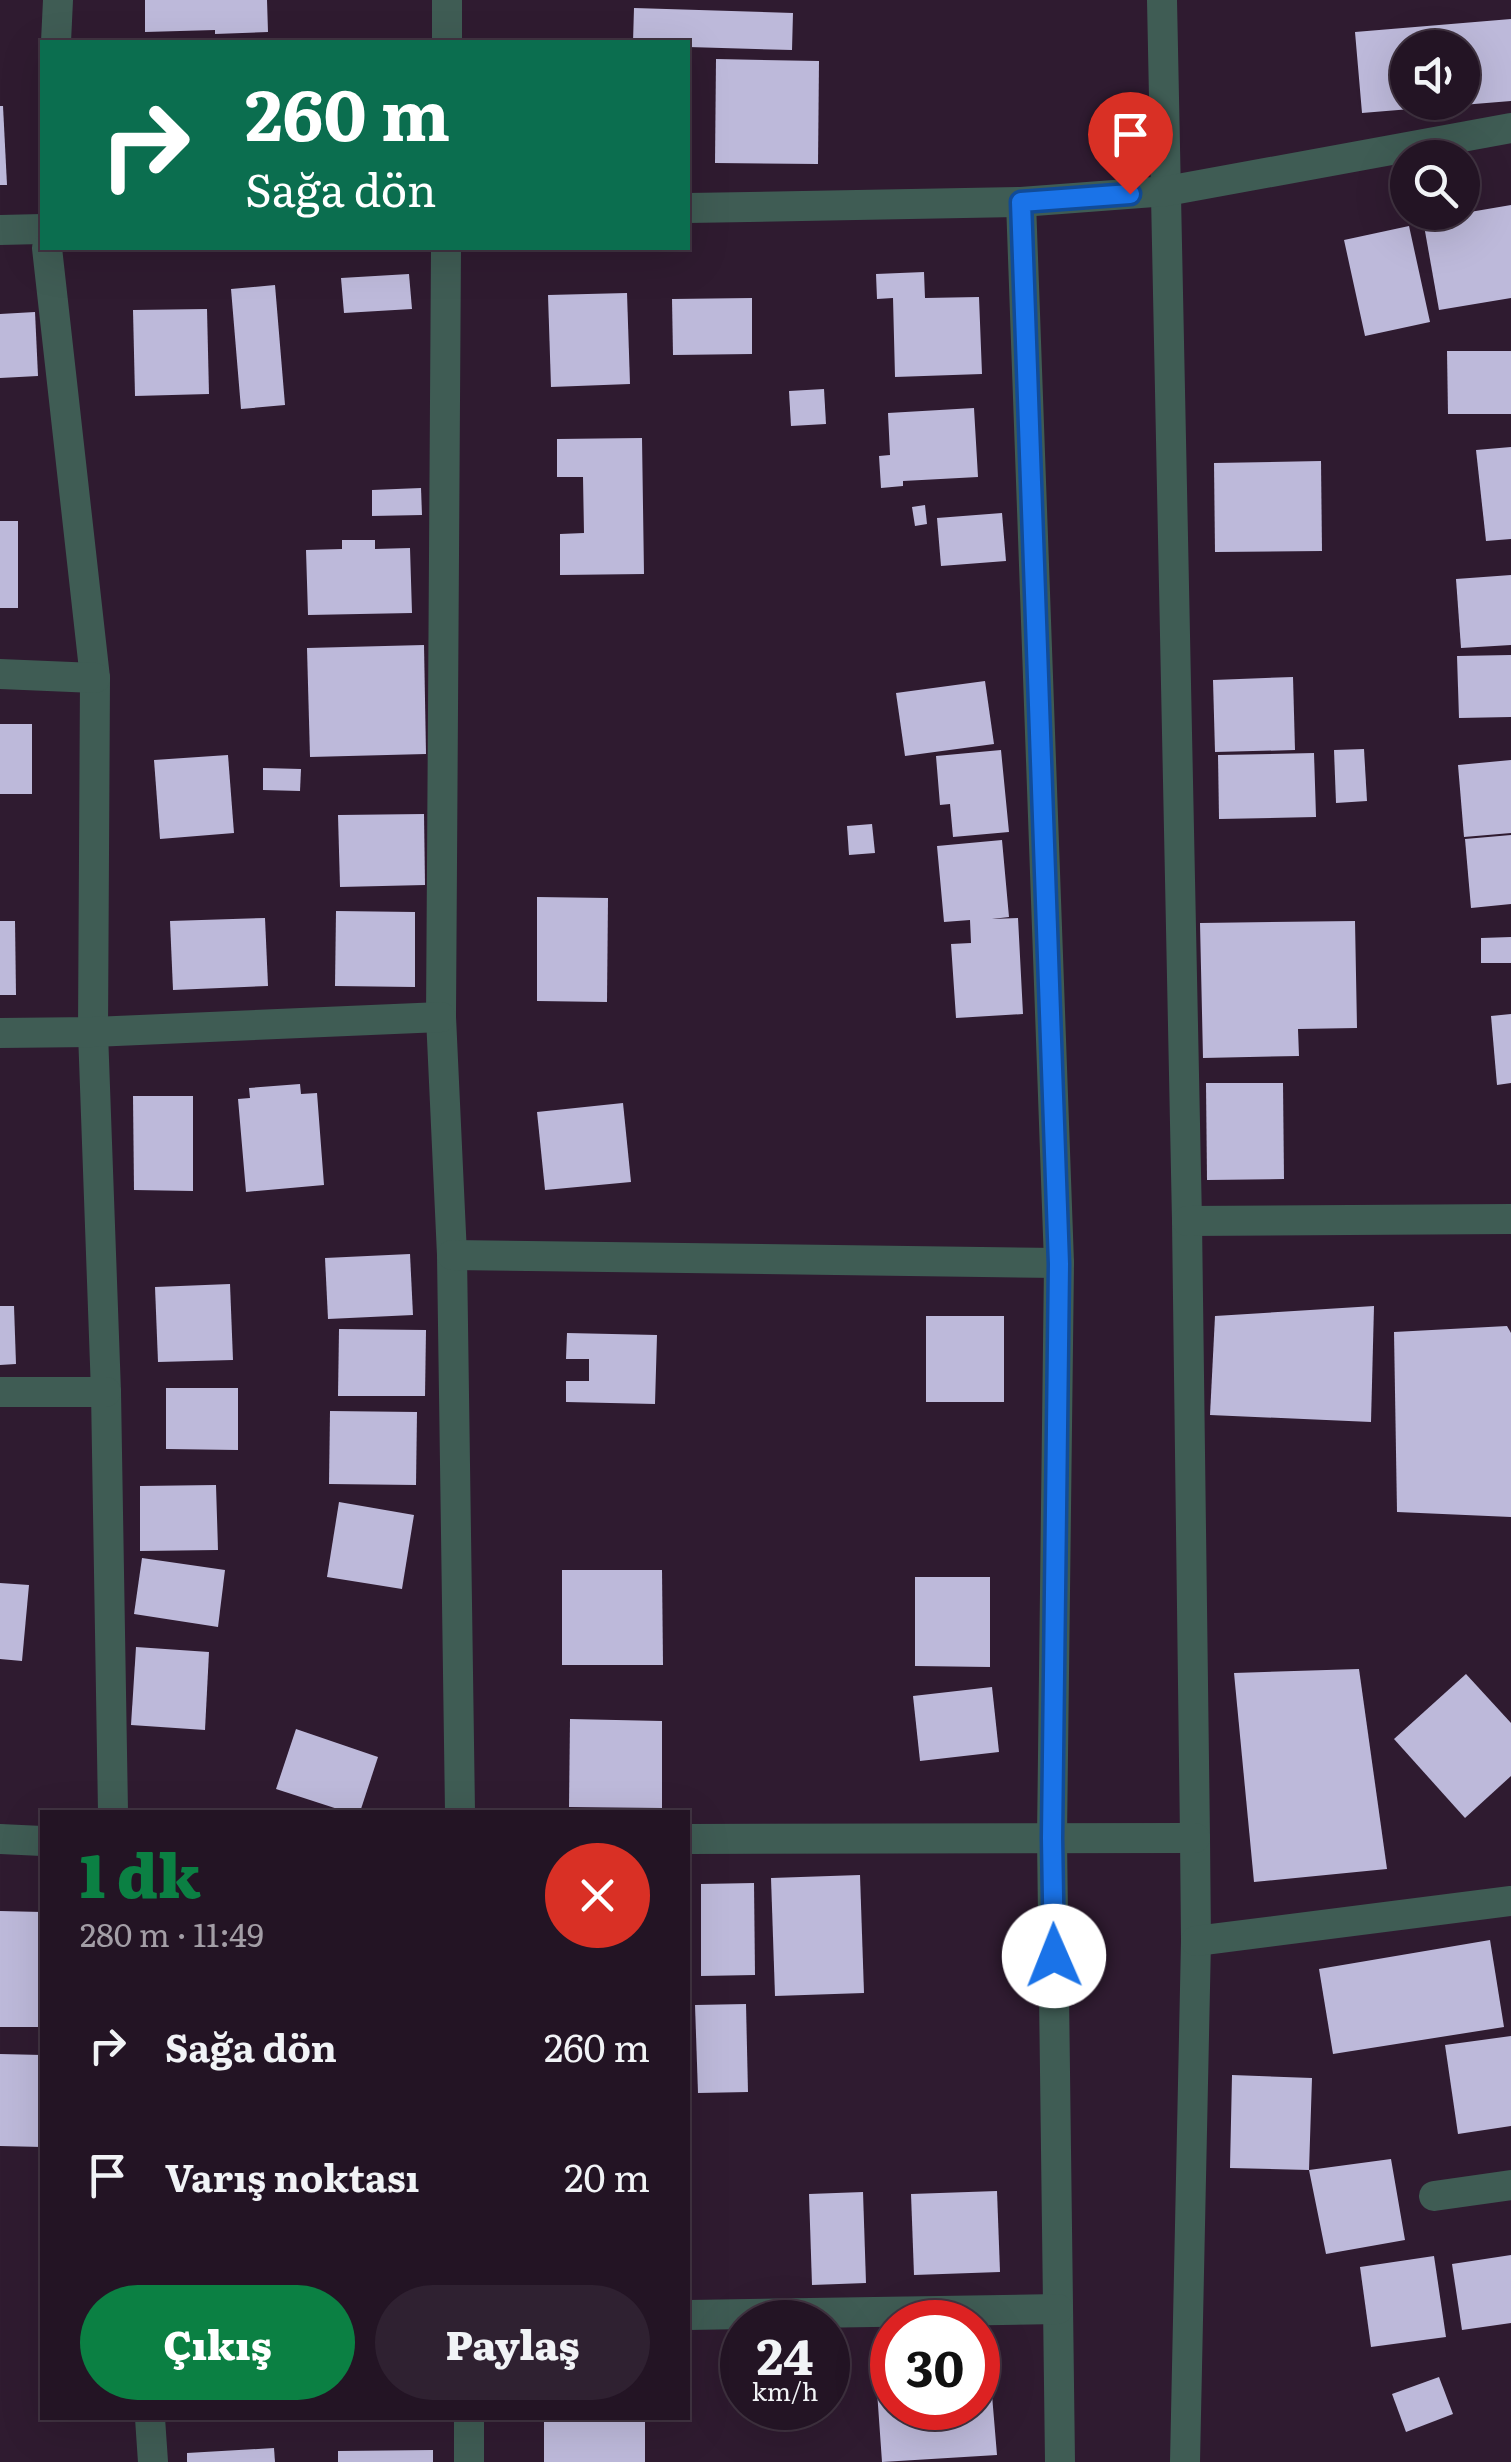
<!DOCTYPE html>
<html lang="tr">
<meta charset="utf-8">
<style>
body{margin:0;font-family:Literata,serif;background:#2f2131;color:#f1f3f6;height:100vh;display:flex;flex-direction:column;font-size:38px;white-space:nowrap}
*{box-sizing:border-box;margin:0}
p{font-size:32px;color:#a39ea6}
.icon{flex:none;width:55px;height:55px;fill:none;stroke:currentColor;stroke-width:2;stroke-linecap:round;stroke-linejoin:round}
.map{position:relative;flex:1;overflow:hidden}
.drawer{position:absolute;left:40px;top:1810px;width:650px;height:610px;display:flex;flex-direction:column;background:#231424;border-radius:0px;box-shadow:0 10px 40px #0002,0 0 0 2px #403341}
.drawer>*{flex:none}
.guide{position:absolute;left:40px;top:40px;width:650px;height:210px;border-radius:0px;box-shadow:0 10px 40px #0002,0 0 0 2px #403341;background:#0b6e4f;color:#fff;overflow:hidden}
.controls{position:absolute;left:1390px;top:30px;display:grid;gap:20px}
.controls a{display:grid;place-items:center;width:90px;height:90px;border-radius:50%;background:#231424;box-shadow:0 10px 40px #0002,0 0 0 2px #403341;font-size:50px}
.speed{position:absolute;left:720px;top:2300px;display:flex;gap:20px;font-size:50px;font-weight:700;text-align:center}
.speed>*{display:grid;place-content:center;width:130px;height:130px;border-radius:50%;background:#231424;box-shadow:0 10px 40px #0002,0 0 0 2px #403341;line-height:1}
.speed small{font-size:25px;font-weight:400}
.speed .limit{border:15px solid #d22;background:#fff;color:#111}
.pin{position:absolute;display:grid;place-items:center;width:85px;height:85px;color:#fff;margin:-102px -42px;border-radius:50% 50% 50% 0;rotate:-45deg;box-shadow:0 0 10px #0007}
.pin .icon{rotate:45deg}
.me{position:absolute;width:110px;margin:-55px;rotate:359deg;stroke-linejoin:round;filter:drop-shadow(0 0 8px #0008)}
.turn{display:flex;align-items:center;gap:35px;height:210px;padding:0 40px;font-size:45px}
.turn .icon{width:130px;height:130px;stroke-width:2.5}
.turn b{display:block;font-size:70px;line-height:85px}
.round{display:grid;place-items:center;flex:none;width:105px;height:105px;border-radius:52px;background:#2f2131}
.overview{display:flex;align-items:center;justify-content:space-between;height:170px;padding:0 40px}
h1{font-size:60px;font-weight:800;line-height:75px;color:#0b8043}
.action{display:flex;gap:20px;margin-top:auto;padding:20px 40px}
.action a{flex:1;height:115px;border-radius:60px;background:#0b8043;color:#fff;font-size:40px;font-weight:800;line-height:115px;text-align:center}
.action a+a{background:#2f2131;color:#f1f3f6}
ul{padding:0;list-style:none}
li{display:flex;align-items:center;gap:30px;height:130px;padding:0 40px}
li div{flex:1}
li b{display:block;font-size:38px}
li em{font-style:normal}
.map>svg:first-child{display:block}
.building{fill:#bdb9da}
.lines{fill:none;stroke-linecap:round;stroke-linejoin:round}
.minor{stroke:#3f5c54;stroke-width:30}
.route-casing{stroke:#114b97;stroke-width:25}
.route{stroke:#1a73e8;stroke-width:18}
</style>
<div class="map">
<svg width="1511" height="2462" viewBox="0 0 1511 2462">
<rect width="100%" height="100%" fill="#2f1b30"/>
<!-- building -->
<g class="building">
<path d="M145 0H267L268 32 215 34V30L145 32Z"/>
<path d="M634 8 793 13 792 50 688 47V42H633Z"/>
<path d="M1511 19V101L1462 105V48H1408V102H1459V105L1362 113 1355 32Z"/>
<path d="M716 59 819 61 818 164 715 163Z"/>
<path d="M0 106H3L7 185H0Z"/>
<path d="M1511 205V298L1439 310 1423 220Z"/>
<path d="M1409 226 1430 322 1365 336 1344 240Z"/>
<path d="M924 272 925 298 979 297 982 374 895 377 893 298 877 299 876 274Z"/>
<path d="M409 274 412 309 344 313 341 278Z"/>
<path d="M275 285 285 405 241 409 231 289Z"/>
<path d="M627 293 630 384 551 387 548 295Z"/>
<path d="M752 298V354L673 355 672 299Z"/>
<path d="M207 309 209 394 135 396 133 310Z"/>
<path d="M35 312 38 376 0 378V314Z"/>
<path d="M1447 351H1511V414H1448Z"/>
<path d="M824 389 826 424 791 426 789 391Z"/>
<path d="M974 408 978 477 903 481V486L881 488 879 456 890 455 888 413Z"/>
<path d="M642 438 644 574 560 575V534L584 533 583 477H557V439Z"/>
<path d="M1511 447V539L1486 541 1476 450Z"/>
<path d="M1321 461 1322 551 1215 552 1214 463Z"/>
<path d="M421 488 422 515 372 516V490Z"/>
<path d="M925 505 927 524 915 526 912 507Z"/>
<path d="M1002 513 1006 561 941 566 937 518Z"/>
<rect x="0" y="521" width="18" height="87"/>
<path d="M342 540H375V549L410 548 412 613 308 615 306 550 342 549Z"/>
<path d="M1511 575V645L1461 648 1456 579Z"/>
<path d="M424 645 426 754 310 757 307 648Z"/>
<path d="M1511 655V717L1459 718 1457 656Z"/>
<path d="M1293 677 1295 750 1215 752 1213 680Z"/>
<path d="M985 681 994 744 905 756 896 693Z"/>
<rect x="0" y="724" width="32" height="70"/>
<path d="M1364 749 1367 801 1336 803 1334 750Z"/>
<path d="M1001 750 1009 832 953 837 950 804 940 805 936 756Z"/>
<path d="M1314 753 1316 817 1219 819 1218 755Z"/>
<path d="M228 755 234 833 160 839 154 760Z"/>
<path d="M1511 760V833L1464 837 1458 765Z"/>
<path d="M263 768 301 769 300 791 263 790Z"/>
<path d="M424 814 425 885 340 887 338 815Z"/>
<path d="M872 824 875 853 849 855 847 826Z"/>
<path d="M1511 835V904L1471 908 1465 839Z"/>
<path d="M1002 840 1009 917 992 919 1018 918 1023 1014 956 1018 951 944 971 943 970 920 944 922 937 846Z"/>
<path d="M537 897 608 898 607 1002 537 1001Z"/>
<path d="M336 911 415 912V987L335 986Z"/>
<path d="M265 918 268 986 173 990 170 921Z"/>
<path d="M0 921H15L16 995H0Z"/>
<path d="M1355 921 1357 1028 1298 1029 1299 1056 1203 1058 1200 923Z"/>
<path d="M1511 937V963H1481V938Z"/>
<path d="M1511 1014V1083L1497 1085 1491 1016Z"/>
<path d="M1206 1083H1283L1284 1179 1207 1180Z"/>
<path d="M300 1084 301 1094 317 1093 324 1185 246 1192 238 1099 250 1098 249 1088Z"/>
<path d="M133 1096H193V1191L134 1190Z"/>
<path d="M623 1103 631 1182 545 1190 537 1112Z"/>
<path d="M410 1254 413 1315 328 1319 325 1258Z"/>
<path d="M230 1284 233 1360 158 1362 155 1287Z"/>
<path d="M0 1306H14L16 1364 0 1365Z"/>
<path d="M1374 1306 1371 1422 1210 1415 1215 1316Z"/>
<rect x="926" y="1316" width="78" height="86"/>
<path d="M1507 1326 1511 1333V1517L1397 1512 1394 1332Z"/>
<path d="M339 1329 426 1330 425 1396H338Z"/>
<path d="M567 1333 657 1335 655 1404 566 1402V1381H589V1359H566Z"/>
<path d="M166 1388H238V1450L166 1449Z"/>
<path d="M330 1411 417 1412 416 1485 329 1484Z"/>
<path d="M216 1485 218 1550 140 1551V1486Z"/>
<path d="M339 1502 414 1515 402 1589 327 1577Z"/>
<path d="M142 1558 225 1570 218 1627 134 1614Z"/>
<path d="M562 1570H662L663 1665H562Z"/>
<path d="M915 1577H990V1667L915 1666Z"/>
<path d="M0 1583 29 1585 22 1661 0 1659Z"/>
<path d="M136 1647 209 1652 205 1730 131 1725Z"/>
<path d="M1359 1669 1387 1869 1254 1882 1234 1673Z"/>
<path d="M1466 1674 1511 1723V1776L1465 1818 1394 1739Z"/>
<path d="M992 1687 999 1752 920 1761 913 1696Z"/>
<path d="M570 1719 662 1721V1808L569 1807Z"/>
<path d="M296 1729 378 1757 360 1812H347L276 1789Z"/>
<path d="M860 1875 864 1993 775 1996 771 1878Z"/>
<path d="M754 1883 755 1975 701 1976V1884Z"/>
<path d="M0 1911 42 1912V2027H0Z"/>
<path d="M1490 1940 1504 2027 1333 2054 1319 1969Z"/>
<path d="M746 2004 748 2092 698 2093 695 2005Z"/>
<path d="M1511 2036V2126L1458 2134 1445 2045Z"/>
<path d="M0 2054 42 2055V2147L0 2146Z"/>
<path d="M1232 2075 1312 2078 1309 2170 1391 2159 1405 2240 1326 2254 1309 2170 1230 2168Z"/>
<path d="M997 2191 1000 2272 914 2275 911 2194Z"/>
<path d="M863 2192 866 2283 812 2285 809 2194Z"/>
<path d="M1511 2255V2323L1462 2330 1452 2264Z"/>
<path d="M1434 2256 1446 2337 1371 2347 1360 2267Z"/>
<path d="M1439 2377 1453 2414 1406 2432 1392 2394Z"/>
<path d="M991 2383 997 2455 882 2462 877 2391 892 2390V2408H978V2384Z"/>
<rect x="544" y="2418" width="101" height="44"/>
<path d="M274 2448 275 2462H187V2453Z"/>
<path d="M433 2450V2462H338V2451Z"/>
</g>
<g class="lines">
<!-- minor -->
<g class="minor">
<path d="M1162 0 1187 1221 1195 1838 1196 1941 1185 2462"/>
<path d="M56 42 58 0"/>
<path d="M447 42V0"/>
<path d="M1021 202 1059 1263 1052 1838 1060 2462"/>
<path d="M688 208 1021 202 1167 191 1511 128"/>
<path d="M0 230 42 229"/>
<path d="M47 248 95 678 93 1032 106 1392 113 1812"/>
<path d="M446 248 441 1017 452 1255 460 1812"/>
<path d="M0 674 95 678"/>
<path d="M0 1033 93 1032 441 1017"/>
<path d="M1187 1221 1511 1219"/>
<path d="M452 1255 1059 1263"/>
<path d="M0 1392H106"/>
<path d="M0 1839 42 1841"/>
<path d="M688 1839 1195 1838"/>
<path d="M1196 1941 1511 1901"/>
<path d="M1434 2196 1511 2185"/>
<path d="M688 2315 1058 2309"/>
<path d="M150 2418 153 2462"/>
<path d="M469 2418V2462"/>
</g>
</g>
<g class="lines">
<!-- route casing -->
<g class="route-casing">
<path id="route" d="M1054 1956 1052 1838 1059 1264 1021 202 1130 194"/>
</g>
<!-- route -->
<use href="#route" class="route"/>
</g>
</svg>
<div class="controls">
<a><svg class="icon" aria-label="sound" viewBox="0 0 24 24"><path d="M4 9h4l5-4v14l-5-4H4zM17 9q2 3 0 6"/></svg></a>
<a><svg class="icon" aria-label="search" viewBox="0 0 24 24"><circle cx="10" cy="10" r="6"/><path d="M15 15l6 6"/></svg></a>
</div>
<div class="speed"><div>24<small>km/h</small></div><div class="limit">30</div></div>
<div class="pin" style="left:1130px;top:194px;background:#d93025"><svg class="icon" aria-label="arrive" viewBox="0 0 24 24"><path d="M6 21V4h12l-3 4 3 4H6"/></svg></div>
<svg class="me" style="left:1054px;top:1956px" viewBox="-20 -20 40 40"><circle r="19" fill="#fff"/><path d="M0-13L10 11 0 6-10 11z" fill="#1a73e8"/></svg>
<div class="guide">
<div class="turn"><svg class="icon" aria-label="right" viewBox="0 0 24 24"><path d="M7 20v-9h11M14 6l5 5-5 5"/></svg><div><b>260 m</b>Sağa dön</div></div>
</div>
<section class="drawer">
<div class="overview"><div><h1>1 dk</h1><p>280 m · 11:49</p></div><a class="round" style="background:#d93025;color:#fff"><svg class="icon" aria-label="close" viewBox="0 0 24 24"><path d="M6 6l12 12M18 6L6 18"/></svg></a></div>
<ul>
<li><svg class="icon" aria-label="right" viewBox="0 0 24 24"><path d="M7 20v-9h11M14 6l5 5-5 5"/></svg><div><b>Sağa dön</b></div><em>260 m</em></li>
<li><svg class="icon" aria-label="arrive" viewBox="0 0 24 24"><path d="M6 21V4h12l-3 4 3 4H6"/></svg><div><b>Varış noktası</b></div><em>20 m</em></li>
</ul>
<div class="action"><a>Çıkış</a><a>Paylaş</a></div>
</section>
</div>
